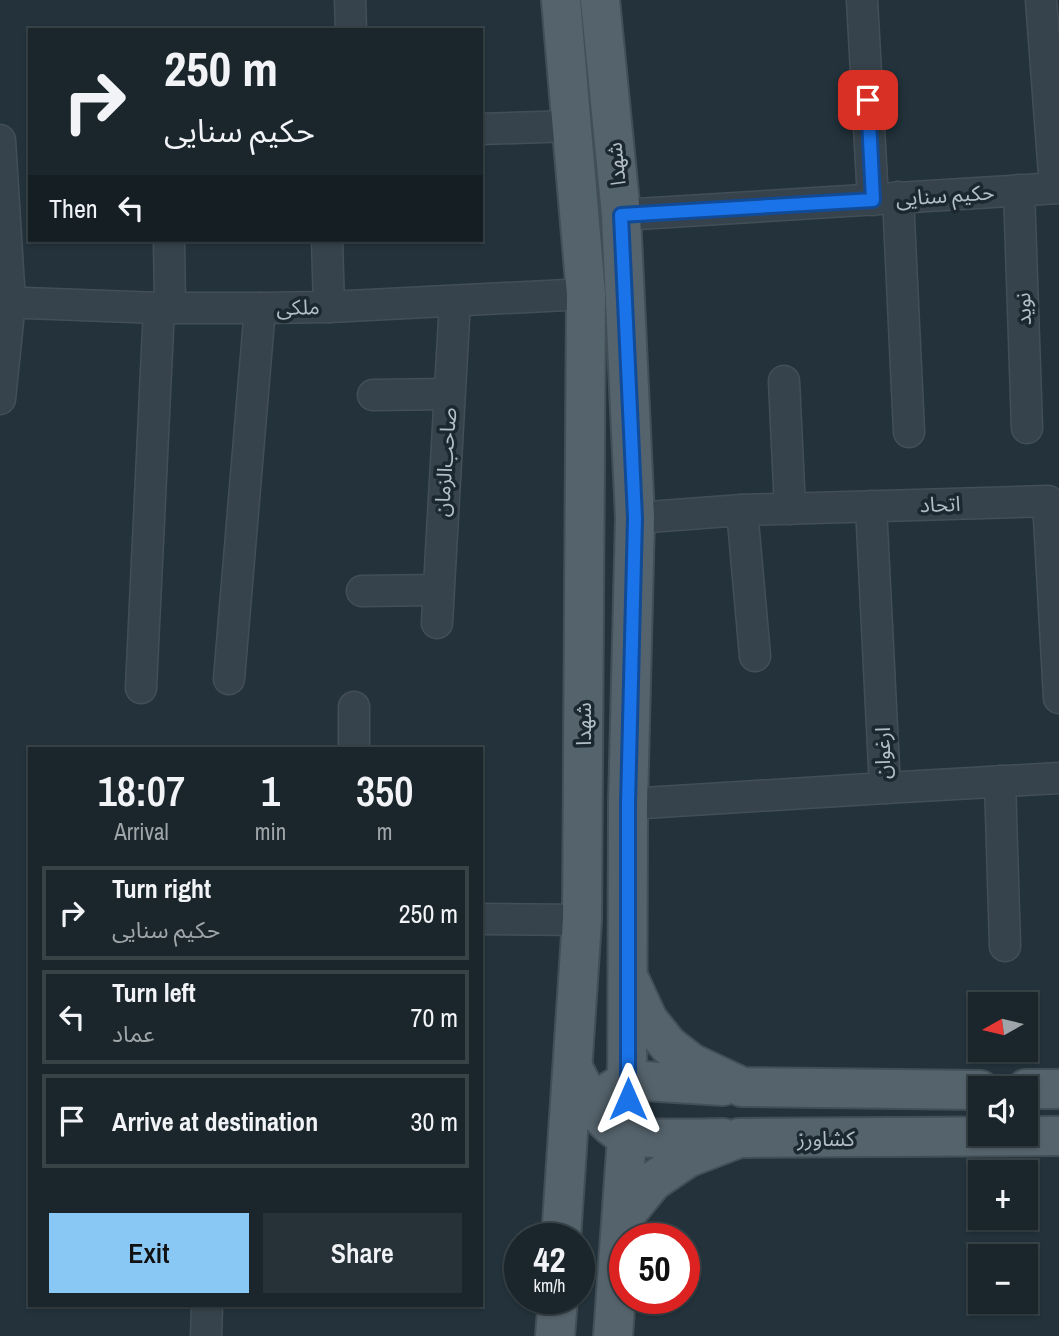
<!DOCTYPE html>
<meta charset="utf-8">
<style>
body{margin:0;font-family:"Archivo Narrow","Noto Sans Arabic",sans-serif;background:#273238;color:#f1f3f6;height:100vh;display:flex;flex-direction:column;font-size:26px;white-space:nowrap}
*{box-sizing:border-box;margin:0}
p{font-size:23px;color:#9fa5a9}
.icon{flex:none;width:38px;height:38px;fill:none;stroke:currentColor;stroke-width:2;stroke-linecap:round;stroke-linejoin:round}
.map{position:relative;flex:1;overflow:hidden}
.details{position:absolute;left:28px;top:747px;width:455px;height:560px;display:flex;flex-direction:column;background:#1a262c;border-radius:0px;box-shadow:0 2px 5px #0004,0 0 0 2px #384348}
.details>*{flex:none}
.top-card{position:absolute;left:28px;top:28px;width:455px;height:214px;border-radius:0px;box-shadow:0 2px 5px #0004,0 0 0 2px #384348;background:#1a262c;color:#f1f3f6;overflow:hidden}
.needle{width:46px;rotate:262deg}
.tools{position:absolute;left:968px;top:992px;display:grid;gap:14px}
.tools a{display:grid;place-items:center;width:70px;height:70px;border-radius:0px;background:#1a262c;box-shadow:0 2px 5px #0004,0 0 0 2px #384348;font-size:35px}
.speed{position:absolute;left:504px;top:1223px;display:flex;gap:14px;font-size:35px;font-weight:700;text-align:center}
.speed>*{display:grid;place-content:center;width:91px;height:91px;border-radius:50%;background:#1a262c;box-shadow:0 2px 5px #0004,0 0 0 2px #384348;line-height:1}
.speed small{font-size:18px;font-weight:400}
.speed .limit{border:10px solid #d22;background:#fff;color:#111}
.pin{position:absolute;display:grid;place-items:center;width:60px;height:60px;color:#fff;margin:-30px;border-radius:14px;box-shadow:0 4px 10px #0006}
.me{position:absolute;width:77px;margin:-38px;rotate:0deg;stroke-linejoin:round;filter:drop-shadow(0 0 5px #0008)}
.turn{display:flex;align-items:center;gap:24px;height:147px;padding:0 21px;font-size:32px}
.turn .icon{width:91px;height:91px;stroke-width:2.5}
.turn b{display:block;font-size:49px;line-height:60px}
.then{display:flex;align-items:center;height:66px;padding:0 21px;background:#0003;gap:14px;font-size:26px}
.eta{display:flex;justify-content:space-evenly;align-items:center;height:119px;text-align:center}
.eta b{font-size:42px;font-weight:600;line-height:49px}
.cta{display:flex;gap:14px;margin-top:auto;padding:14px 21px}
.cta a{flex:1;height:80px;border-radius:0px;background:#89c8f5;color:#111;font-size:28px;font-weight:600;line-height:80px;text-align:center}
.cta a+a{background:#273238;color:#f1f3f6}
ul{padding:0;list-style:none}
li{display:flex;align-items:center;gap:21px;height:94px;margin:0 14px 10px;padding:0 7px;border:4px solid #384348;border-radius:0px}
li div{flex:1}
li b{display:block;font-size:26px}
li em{font-style:normal}
.map>svg:first-child{display:block}
.lines{fill:none;stroke-linecap:round;stroke-linejoin:round}
.minor-casing{stroke:#434f57;stroke-width:33}
.major-casing{stroke:#434f57;stroke-width:42}
.minor{stroke:#37434c;stroke-width:30}
.major{stroke:#55636c;stroke-width:38}
.route-casing{stroke:#114b97;stroke-width:18}
.route{stroke:#1a73e8;stroke-width:12}
.labels{text-anchor:middle;dominant-baseline:central;stroke-width:7;stroke-linejoin:round;paint-order:stroke}
.street-label{font-size:21px;fill:#b3bec7;stroke:#1c2830}
</style>
<div class="map">
<svg width="1059" height="1336" viewBox="0 0 1059 1336">
<rect width="100%" height="100%" fill="#23323b"/>
<g class="lines">
<!-- minor casing -->
<g class="minor-casing">
<g id="minor">
<path d="M350 0 351 30"/>
<path d="M862 0 873 200"/>
<path d="M1041 0 1055 188"/>
<path d="M481 129 573 126"/>
<path d="M0 140 10 302 0 399"/>
<path d="M1019 190 1027 428"/>
<path d="M898 197 909 432"/>
<path d="M621 215 1059 188"/>
<path d="M169 240 170 308"/>
<path d="M327 240 329 307"/>
<path d="M0 302 159 308H260L329 307 586 294"/>
<path d="M784 381 790 509"/>
<path d="M373 395 449 394"/>
<path d="M742 510 755 656"/>
<path d="M635 518 742 510 1048 501 1059 698"/>
<path d="M362 591 437 590"/>
<path d="M437 623 455 301"/>
<path d="M229 679 260 308"/>
<path d="M141 688 159 308"/>
<path d="M354 707V749"/>
<path d="M1000 781 1005 946"/>
<path d="M885 788 1059 778"/>
<path d="M628 804 885 788 871 506"/>
<path d="M481 919 582 920"/>
<path d="M206 1336 207 1306"/>
</g>
</g>
<!-- major casing -->
<g class="major-casing">
<g id="major">
<path d="M561 0 586 294 582 920 561 1239"/>
<path d="M600 0 621 215 635 518 628 804 627 1137 613 1336"/>
<path d="M631 983 648 1020 668 1045 691 1063 742 1087 980 1090"/>
<path d="M573 1068C586 1093 598 1122 625 1135 636 1140 707 1138 723 1138"/>
<path d="M1026 1089H1059"/>
<path d="M606 1094 628 1080 723 1086"/>
<path d="M622 1219 653 1181 687 1158 739 1138 1059 1136"/>
<path d="M555 1336 558 1298"/>
</g>
</g>
<!-- minor -->
<use href="#minor" class="minor"/>
<!-- major -->
<use href="#major" class="major"/>
</g>
<g class="lines">
<!-- route casing -->
<g class="route-casing">
<path id="route" d="M628 1099V804L635 518 621 215 873 200 868 100"/>
</g>
<!-- route -->
<use href="#route" class="route"/>
</g>
<g class="labels">
<!-- street labels -->
<g class="street-label">
<text transform="translate(616 164) rotate(-96)">شهدا</text>
<text transform="translate(945 195) rotate(-4)">حکیم سنایی</text>
<text transform="translate(298 307) rotate(-1)">ملکی</text>
<text transform="translate(1023 309) rotate(-92)">نوید</text>
<text transform="translate(445 462) rotate(-86)">صاحب‌الزمان</text>
<text transform="translate(940 504) rotate(-2)">اتحاد</text>
<text transform="translate(583 724) rotate(-90)">شهدا</text>
<text transform="translate(882 753) rotate(-90)">ارغوان</text>
<text x="826" y="1138">کشاورز</text>
</g>
</g>
</svg>
<div class="tools">
<a><svg class="needle" viewBox="-14 -14 28 28"><path d="M0-13l5 13h-10z" fill="#e53935"/><path d="M0 13l5-13h-10z" fill="#9fa5a9"/></svg></a>
<a><svg class="icon" aria-label="sound" viewBox="0 0 24 24"><path d="M4 9h4l5-4v14l-5-4H4zM17 9q2 3 0 6"/></svg></a>
<a>+</a>
<a>−</a>
</div>
<div class="speed"><div>42<small>km/h</small></div><div class="limit">50</div></div>
<div class="pin" style="left:868px;top:100px;background:#d93025"><svg class="icon" aria-label="arrive" viewBox="0 0 24 24"><path d="M6 21V4h12l-3 4 3 4H6"/></svg></div>
<svg class="me" style="left:628px;top:1099px" viewBox="-20 -20 40 40"><path d="M0-17L14 15 0 8-14 15z" fill="#1a73e8" stroke="#fff" stroke-width="4"/></svg>
<div class="top-card">
<div class="turn"><svg class="icon" aria-label="right" viewBox="0 0 24 24"><path d="M7 20v-9h11M14 6l5 5-5 5"/></svg><div><b>250 m</b>حکیم سنایی</div></div>
<div class="then">Then<svg class="icon" aria-label="left" viewBox="0 0 24 24"><path d="M17 20v-9H6M10 6l-5 5 5 5"/></svg></div>
</div>
<section class="details">
<div class="eta">
<div><b>18:07</b><p>Arrival</p></div>
<div><b>1</b><p>min</p></div>
<div><b>350</b><p>m</p></div>
</div>
<ul>
<li><svg class="icon" aria-label="right" viewBox="0 0 24 24"><path d="M7 20v-9h11M14 6l5 5-5 5"/></svg><div><b>Turn right</b><p>حکیم سنایی</p></div><em>250 m</em></li>
<li><svg class="icon" aria-label="left" viewBox="0 0 24 24"><path d="M17 20v-9H6M10 6l-5 5 5 5"/></svg><div><b>Turn left</b><p>عماد</p></div><em>70 m</em></li>
<li><svg class="icon" aria-label="arrive" viewBox="0 0 24 24"><path d="M6 21V4h12l-3 4 3 4H6"/></svg><div><b>Arrive at destination</b></div><em>30 m</em></li>
</ul>
<div class="cta"><a>Exit</a><a>Share</a></div>
</section>
</div>
